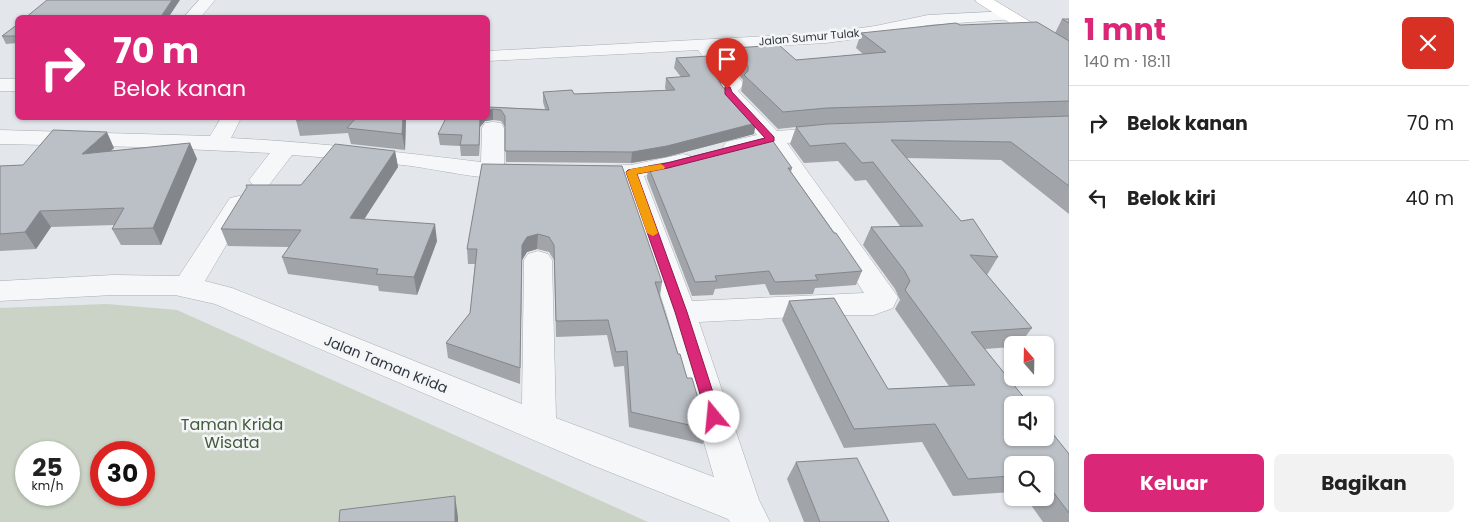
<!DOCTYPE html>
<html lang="id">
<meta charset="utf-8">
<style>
body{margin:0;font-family:Poppins,sans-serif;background:#f2f2f2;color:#222;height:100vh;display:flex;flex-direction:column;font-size:19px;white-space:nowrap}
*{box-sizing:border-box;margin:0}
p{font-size:16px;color:#767676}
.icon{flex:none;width:28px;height:28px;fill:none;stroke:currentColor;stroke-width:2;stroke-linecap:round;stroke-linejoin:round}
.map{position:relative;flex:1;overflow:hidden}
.drawer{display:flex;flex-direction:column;background:#fff;width:400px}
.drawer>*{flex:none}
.hud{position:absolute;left:15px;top:15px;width:475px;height:105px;border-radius:8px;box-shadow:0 1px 4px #0004;background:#db2777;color:#fff;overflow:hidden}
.needle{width:32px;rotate:340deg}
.buttons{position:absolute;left:1004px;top:336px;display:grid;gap:10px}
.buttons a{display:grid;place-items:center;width:50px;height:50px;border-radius:8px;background:#fff;box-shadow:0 1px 4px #0004;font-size:25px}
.speed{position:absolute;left:15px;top:441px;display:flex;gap:10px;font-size:25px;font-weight:700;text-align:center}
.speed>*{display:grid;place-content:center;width:65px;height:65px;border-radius:50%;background:#fff;box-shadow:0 1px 4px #0004;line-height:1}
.speed small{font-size:12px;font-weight:400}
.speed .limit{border:8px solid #d22;background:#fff;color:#111}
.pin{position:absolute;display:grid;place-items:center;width:42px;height:42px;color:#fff;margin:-51px -21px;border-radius:50% 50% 50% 0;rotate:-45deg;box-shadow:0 0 5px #0007}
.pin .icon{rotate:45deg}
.me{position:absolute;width:55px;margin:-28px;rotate:343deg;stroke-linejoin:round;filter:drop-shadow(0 0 4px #0008)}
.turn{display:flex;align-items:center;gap:18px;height:105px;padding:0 15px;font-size:22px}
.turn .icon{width:65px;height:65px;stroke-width:2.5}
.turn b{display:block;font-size:35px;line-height:42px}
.round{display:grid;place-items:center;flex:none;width:52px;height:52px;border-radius:8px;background:#f2f2f2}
.summary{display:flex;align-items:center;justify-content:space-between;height:85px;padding:0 15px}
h1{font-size:30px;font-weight:700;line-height:38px;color:#db2777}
.button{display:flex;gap:10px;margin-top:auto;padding:10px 15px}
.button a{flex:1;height:58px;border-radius:8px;background:#db2777;color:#fff;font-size:20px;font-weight:700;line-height:58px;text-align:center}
.button a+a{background:#f2f2f2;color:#222}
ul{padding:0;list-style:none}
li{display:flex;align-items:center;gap:15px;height:75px;padding:0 15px;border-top:1px solid #e0e0e0}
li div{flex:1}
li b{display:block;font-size:19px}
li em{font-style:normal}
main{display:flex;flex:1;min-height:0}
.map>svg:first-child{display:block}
.green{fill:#cad3c5;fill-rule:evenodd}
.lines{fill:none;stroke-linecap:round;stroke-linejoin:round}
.street-casing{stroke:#a9aeb4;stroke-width:1}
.secondary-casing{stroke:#a9aeb4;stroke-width:1}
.street{fill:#f6f7f9;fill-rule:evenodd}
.secondary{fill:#fff;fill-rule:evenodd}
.wall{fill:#a1a5aa}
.shaded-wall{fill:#83868b}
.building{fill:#bbc0c6;stroke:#83868b}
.route{fill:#db2777;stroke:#8e194d}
.slow{fill:#f59e0b}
.labels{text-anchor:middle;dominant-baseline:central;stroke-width:5;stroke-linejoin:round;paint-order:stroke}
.far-street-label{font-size:11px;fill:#2d3640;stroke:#f3f5f7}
.street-label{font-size:14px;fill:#2d3640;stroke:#f3f5f7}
.near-park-label{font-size:16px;fill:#445b3c;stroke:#f3f5f7}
</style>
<main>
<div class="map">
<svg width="1069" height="522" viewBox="0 0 1069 522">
<rect width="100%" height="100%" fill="#e3e6ea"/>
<!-- green -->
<path class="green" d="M107 304 177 310 648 522H0V308ZM26 452H69V495H26ZM101 452H144V495H101Z"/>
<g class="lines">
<!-- street casing -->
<g class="street-casing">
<g id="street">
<path d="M199 0H215L200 18H183Z"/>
<path d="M1010 11 1016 13 1018 16 1016 19 928 25 875 36 826 43 716 49 743 83V86L738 91 777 131 830 127 838 128 841 133 838 138 787 143 898 297 893 308 874 315H835L699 322 759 500 770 522H730L728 519 592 465 215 304 175 295H113L0 301V281L113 275 179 276 230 198 239 196 248 198 251 203 205 281 232 288 522 404 524 260 528 254 538 251 548 254 552 260 556 418 714 477 666 312 622 179 588 180 580 178 576 173 580 168 588 166 631 165 683 154 691 156 694 161 691 166 644 176 692 301 864 293 802 197 766 147 734 154 726 152 723 147 726 142 757 135 721 96 717 89 723 83 698 50 488 61V51L826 33 875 26 928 15Z"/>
<rect x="0" y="79" width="18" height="12"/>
<path d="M221 118H241L231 138C314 142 397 152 481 162L482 128 485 123 493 122 501 123 504 128V164L528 167 532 172 528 177C500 184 441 170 411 166 372 161 332 158 292 155L269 185 261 187 253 185 249 180 270 153 140 147 0 144V130L210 136Z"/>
</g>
</g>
<!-- secondary casing -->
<g class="secondary-casing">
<path id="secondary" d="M975 0H994L1069 45V57L1063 56 978 3Z"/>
</g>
<!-- street -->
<use href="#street" class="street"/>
<!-- secondary -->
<use href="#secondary" class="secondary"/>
</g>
<!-- wall -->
<g class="wall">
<path d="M1062 19H1069V214L1001 160 907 158 961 221 998 257 987 275 1032 328 1019 345H1012V347L985 349 1069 454V522H1043L1026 498H1045V465H1012V492L953 496 922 442 844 448 782 320 789 301 888 389 949 386 895 309 900 300 895 289 863 245 871 227 900 226 866 180 855 181 838 161 804 163 790 144 796 127 778 129 741 91 743 80 730 64 734 48 796 60 863 54 856 48 861 33 960 25 1055 33Z"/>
<path d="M18 24V43L6 44 2 36Z"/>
<path d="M676 58 723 73 720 83 754 134 666 157 631 163 506 162 505 127 501 121 493 120 485 121 480 127 479 156H461L460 146 440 145 438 134 488 107 545 109 543 102V92L574 94 666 90 665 88 666 78 681 77 674 68Z"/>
<path d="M297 118H406L405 150 351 144 348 133 300 136 296 120Z"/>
<path d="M190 143 197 159 161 245H121L112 229 114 225 51 227 36 249 0 251V166L23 165 114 148 110 151Z"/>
<path d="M395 151 398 167 364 219 437 241 417 295 379 291 378 286 288 274 282 257 289 247 228 246 221 229 301 185Z"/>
<path d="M482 164 662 282 660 296 678 354 707 429 703 444 629 427 624 366 614 367 607 335 556 337 554 260 549 252 537 249 527 252 522 260 520 384 448 358 446 343 470 313 475 264H468L467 249Z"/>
<path d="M648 166 792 168 791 172 862 271 856 285 815 288 813 294 770 295 765 284 715 289 713 295 692 296 647 178Z"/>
<path d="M796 462 889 522H804L787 479Z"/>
</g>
<!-- shaded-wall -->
<g class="shaded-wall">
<path d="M172 0H180L168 18H160Z"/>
<path d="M723 73 721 83 715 89 717 78Z"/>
<path d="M493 109V120L485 121 480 127 479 156V145L480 118H488V110Z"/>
<path d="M403 118H406L405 150 402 134Z"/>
<path d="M756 123 754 134 666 157 631 163 632 152Z"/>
<path d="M107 132 114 148 91 170 82 154Z"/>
<path d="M190 143 197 159 161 245 153 228Z"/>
<path d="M395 151 398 167 354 235 350 218Z"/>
<path d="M40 211 51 227 36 249 25 232Z"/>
<path d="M435 224 437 241 417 295 414 277Z"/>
<path d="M538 234 537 249 527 252 522 260 520 384 522 245 527 237Z"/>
<path d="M455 496 458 517V522H455Z"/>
</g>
<!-- building -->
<g class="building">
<path d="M47 0H172L160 18H25Z"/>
<path d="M1062 19H1069V23Z"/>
<path d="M1037 22 1069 41V101L827 108 783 112 744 75 748 71V66L734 48 779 45 796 60 886 52 861 33 956 23 960 25Z"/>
<path d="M18 24V36H2Z"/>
<path d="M709 56 723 73 717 78 722 86 756 123 667 146 632 152 505 151V116L501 110 493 109 488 110V107L549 110 543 92 572 90 574 94 675 90 666 78 690 76 676 58Z"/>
<path d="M1069 116V186L1011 142 891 140 961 221 973 219 998 257 970 255 1032 328 971 332 1030 405H1012V438H1045V424L1069 454V513L1045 481V465H1012V476L968 479 935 424 854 429 789 301 834 298 888 389 975 385 905 290 910 281 904 270 871 227 923 226 873 162 862 163 845 143 810 146 796 127 827 124Z"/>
<path d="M297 118H339L296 120Z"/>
<path d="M356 118H403L402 134 347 128Z"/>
<path d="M446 118H480L479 145H460L462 135 438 134Z"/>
<path d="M53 130 107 132 82 154 190 143 153 228 112 229 124 208 40 211 25 232 0 234V166L23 165Z"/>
<path d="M770 137 792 168H788L834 233H836L862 271 815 275 818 280 775 282 769 271 715 276 717 281 695 282 648 166 671 162Z"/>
<path d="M335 144 395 151 350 218 435 224 414 277 376 274 378 269 282 257 301 230 221 229 247 187 246 185H301Z"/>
<path d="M482 164 622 166 662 282H655L678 354H680L687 378H692L707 429 631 412 627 351 616 352 608 320 556 321 554 245 549 237 538 234 527 237 522 245 520 368 446 343 470 313 477 249H467Z"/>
<path d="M857 458 889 522H820L796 462Z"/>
<path d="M455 496V522H339L340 510Z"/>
</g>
<!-- route -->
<path class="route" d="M725 87H730L732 92 774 137V141L668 168 637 174 687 312 721 417 719 422 714 423 709 422 707 417 675 312 626 172 628 170 667 163 765 138 725 94Z"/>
<!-- slow -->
<path class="slow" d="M661 164 665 167 664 169 637 174 658 233 653 236 647 233 626 172 631 169Z"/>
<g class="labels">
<!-- far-street labels -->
<g class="far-street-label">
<text transform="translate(809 37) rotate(-5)">Jalan Sumur Tulak</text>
</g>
<!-- street labels -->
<g class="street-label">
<text transform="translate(386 364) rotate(22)">Jalan Taman Krida</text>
</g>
<!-- near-park labels -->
<g class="near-park-label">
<text x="232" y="424">Taman Krida<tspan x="232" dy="18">Wisata</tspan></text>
</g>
</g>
</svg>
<div class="buttons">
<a><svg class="needle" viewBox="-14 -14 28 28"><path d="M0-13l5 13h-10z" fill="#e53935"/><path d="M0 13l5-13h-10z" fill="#767676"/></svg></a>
<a><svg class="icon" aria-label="sound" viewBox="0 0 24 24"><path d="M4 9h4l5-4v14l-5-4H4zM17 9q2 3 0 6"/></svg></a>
<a><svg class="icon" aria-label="search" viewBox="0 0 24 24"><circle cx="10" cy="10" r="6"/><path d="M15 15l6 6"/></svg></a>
</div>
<div class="speed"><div>25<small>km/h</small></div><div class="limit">30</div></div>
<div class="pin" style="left:727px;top:89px;background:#d93025"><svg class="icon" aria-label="arrive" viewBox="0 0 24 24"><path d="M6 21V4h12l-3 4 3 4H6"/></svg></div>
<svg class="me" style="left:714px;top:417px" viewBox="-20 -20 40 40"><circle r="19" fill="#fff"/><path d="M0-13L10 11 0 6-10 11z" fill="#db2777"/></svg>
<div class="hud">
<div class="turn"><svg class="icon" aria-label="right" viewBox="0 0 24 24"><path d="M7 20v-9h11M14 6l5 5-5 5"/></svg><div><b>70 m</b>Belok kanan</div></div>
</div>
</div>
<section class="drawer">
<div class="summary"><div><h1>1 mnt</h1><p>140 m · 18:11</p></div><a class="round" style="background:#d93025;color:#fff"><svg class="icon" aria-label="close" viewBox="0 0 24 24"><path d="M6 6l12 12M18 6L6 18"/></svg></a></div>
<ul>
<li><svg class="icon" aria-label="right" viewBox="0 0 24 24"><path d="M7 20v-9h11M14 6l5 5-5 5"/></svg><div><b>Belok kanan</b></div><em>70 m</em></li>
<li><svg class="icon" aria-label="left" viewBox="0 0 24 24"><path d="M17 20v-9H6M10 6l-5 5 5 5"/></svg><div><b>Belok kiri</b></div><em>40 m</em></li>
</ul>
<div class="button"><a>Keluar</a><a>Bagikan</a></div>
</section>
</main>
